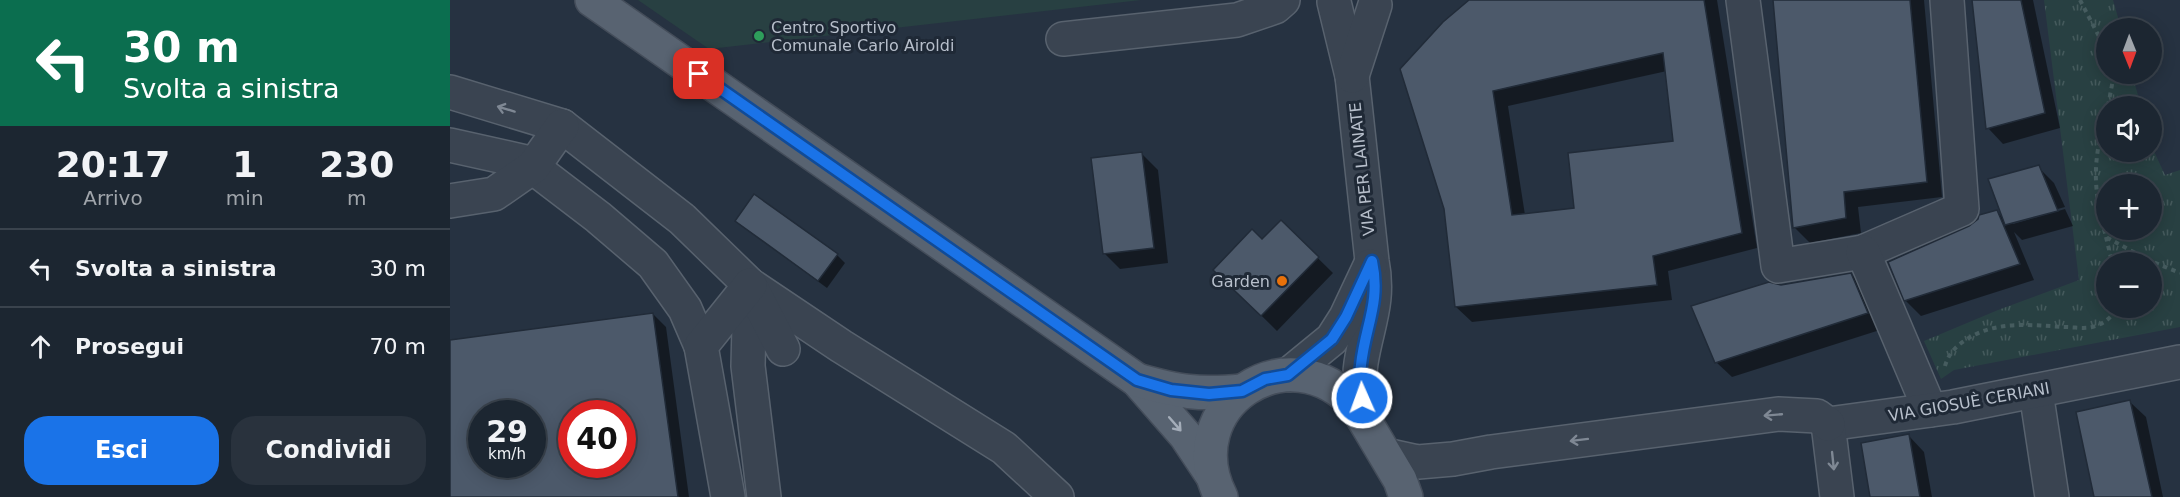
<!DOCTYPE html>
<html lang="it">
<meta charset="utf-8">
<style>
body{margin:0;font-family:"DejaVu Sans",sans-serif;background:#29323d;color:#f1f3f6;height:100vh;display:flex;flex-direction:column;font-size:22px;white-space:nowrap}
*{box-sizing:border-box;margin:0}
p{font-size:20px;color:#a0a5ab}
.icon{flex:none;width:33px;height:33px;fill:none;stroke:currentColor;stroke-width:2;stroke-linecap:round;stroke-linejoin:round}
.map{position:relative;flex:1;overflow:hidden}
.drawer{display:flex;flex-direction:column;background:#1c2631;width:450px}
.drawer>*{flex:none}
.hud{background:#0b6e4f;color:#fff;overflow:hidden}
.needle{width:39px;rotate:179deg}
.buttons{position:absolute;left:1646px;top:18px;display:grid;gap:12px}
.buttons a{display:grid;place-items:center;width:66px;height:66px;border-radius:50%;background:#1c2631;box-shadow:0 3px 15px #0003,0 0 0 2px #3a434d;font-size:30px}
.speed{position:absolute;left:18px;top:400px;display:flex;gap:12px;font-size:30px;font-weight:700;text-align:center}
.speed>*{display:grid;place-content:center;width:78px;height:78px;border-radius:50%;background:#1c2631;box-shadow:0 3px 15px #0003,0 0 0 2px #3a434d;line-height:1}
.speed small{font-size:15px;font-weight:400}
.speed .limit{border:9px solid #d22;background:#fff;color:#111}
.pin{position:absolute;display:grid;place-items:center;width:51px;height:51px;color:#fff;margin:-26px;border-radius:12px;box-shadow:0 3px 9px #0006}
.me{position:absolute;width:66px;margin:-33px;rotate:358deg;stroke-linejoin:round;filter:drop-shadow(0 0 4px #0008)}
.turn{display:flex;align-items:center;gap:21px;height:126px;padding:0 24px;font-size:27px}
.turn .icon{width:78px;height:78px;stroke-width:2.5}
.turn b{display:block;font-size:42px;line-height:51px}
.eta{display:flex;justify-content:space-evenly;align-items:center;height:102px;text-align:center}
.eta b{font-size:36px;font-weight:800;line-height:42px}
.button{display:flex;gap:12px;margin-top:auto;padding:12px 24px}
.button a{flex:1;height:69px;border-radius:24px;background:#1a73e8;color:#fff;font-size:24px;font-weight:800;line-height:69px;text-align:center}
.button a+a{background:#29323d;color:#f1f3f6}
ul{padding:0;list-style:none}
li{display:flex;align-items:center;gap:18px;height:78px;padding:0 24px;border-top:2px solid #3a434d}
li div{flex:1}
li b{display:block;font-size:22px}
li em{font-style:normal}
main{display:flex;flex:1;min-height:0}
.map>svg:first-child{display:block}
.grass{fill:#284042}
.park{fill:url(#park-tufts);fill-rule:evenodd}
.shadow{fill:#0007;fill-rule:evenodd}
.building{fill:#4c596a;stroke:#212b38;stroke-width:1.5;fill-rule:evenodd}
.lines{fill:none;stroke-linecap:round;stroke-linejoin:round}
.minor-casing{stroke:#58626e;stroke-width:36}
.major-casing{stroke:#444d5a;stroke-width:36}
.path{stroke:#465c5f;stroke-width:4;stroke-dasharray:4.5 4.5;stroke-linecap:butt}
.minor{stroke:#3a4451;stroke-width:33}
.major{stroke:#586371;stroke-width:33}
.oneway{stroke:#7f8894}
.oneway2{stroke:#a4adb9}
.route-casing{stroke:#114b97;stroke-width:15}
.route{stroke:#1a73e8;stroke-width:10}
.leisure-dot{fill:#2e9e5b;stroke:#1f2936;stroke-width:2}
.food-dot{fill:#e8710a;stroke:#1f2936;stroke-width:2}
.labels{text-anchor:middle;dominant-baseline:central;stroke-width:6;stroke-linejoin:round;paint-order:stroke}
.poi-label{font-size:16px;fill:#b7bfcb;stroke:#1f2936;text-anchor:start}
.street-label{font-size:16px;fill:#b7bfcb;stroke:#1f2936}
</style>
<main>
<section class="drawer">
<div class="hud">
<div class="turn"><svg class="icon" aria-label="left" viewBox="0 0 24 24"><path d="M17 20v-9H6M10 6l-5 5 5 5"/></svg><div><b>30 m</b>Svolta a sinistra</div></div>
</div>
<div class="eta">
<div><b>20:17</b><p>Arrivo</p></div>
<div><b>1</b><p>min</p></div>
<div><b>230</b><p>m</p></div>
</div>
<ul>
<li><svg class="icon" aria-label="left" viewBox="0 0 24 24"><path d="M17 20v-9H6M10 6l-5 5 5 5"/></svg><div><b>Svolta a sinistra</b></div><em>30 m</em></li>
<li><svg class="icon" aria-label="ahead" viewBox="0 0 24 24"><path d="M12 20V5M6 11l6-6 6 6"/></svg><div><b>Prosegui</b></div><em>70 m</em></li>
</ul>
<div class="button"><a>Esci</a><a>Condividi</a></div>
</section>
<div class="map">
<svg width="1730" height="497" viewBox="0 0 1730 497">
<defs>
<pattern id="park-tufts" width="24" height="20" patternUnits="userSpaceOnUse" patternTransform="scale(1.5)"><rect width="24" height="20" fill="#284042"/><path d="M3 7l-1-3M5 7V3M7 7l1-3M15 17l-1-3M17 17v-4M19 17l1-3" fill="none" stroke="#455a5c"/></pattern>
</defs>
<rect width="100%" height="100%" fill="#263241"/>
<!-- grass -->
<path class="grass" d="M188 0H691L259 49Z"/>
<!-- park -->
<path class="park" d="M1594 0H1663L1671 28H1656V74H1682L1691 106H1656V152H1701V145L1715 175 1730 170V327L1504 370 1491 379 1474 341 1548 310 1629 280ZM1656 184H1701V230H1656ZM1656 262H1701V308H1656Z"/>
<!-- shadow -->
<g class="shadow">
<path d="M1021 0H1267L1307 248 1218 271 1222 300 1022 322 1006 307ZM1217 71 1224 142 1126 209 1075 215 1058 106Z"/>
<path d="M1324 0H1474L1492 197 1408 207 1411 233 1360 243 1344 227Z"/>
<path d="M1524 0H1583L1610 128 1553 144 1538 128Z"/>
<path d="M692 154 708 170 718 263 670 269 654 253Z"/>
<path d="M1588 167 1604 183 1615 207 1563 221V224L1615 209 1623 226 1572 240 1564 232 1584 280 1471 316 1456 301 1439 263 1520 227 1546 211 1555 220Z"/>
<path d="M287 220 387 255 395 263 377 288 295 228Z"/>
<path d="M831 222 883 273 827 331 765 270 813 242Z"/>
<path d="M1401 274 1417 290 1433 329 1282 377 1266 362 1331 286Z"/>
<path d="M203 314 216 327 239 497H0V341ZM32 414H82V465H32ZM122 414H172V465H122Z"/>
<path d="M1680 402 1696 417 1713 497H1646Z"/>
<path d="M1459 436 1474 452 1482 497H1422Z"/>
</g>
<!-- building -->
<g class="building">
<path d="M1019 0H1254L1292 233 1203 256 1207 285 1005 307 994 209 950 69 993 22ZM1213 53 1223 141 1118 153 1124 208 1062 215 1043 91Z"/>
<path d="M1323 0H1460L1477 182 1394 192 1396 218 1343 228Z"/>
<path d="M1522 0H1571L1595 113 1536 129Z"/>
<path d="M692 152 704 248 653 254 641 158Z"/>
<path d="M1589 165 1608 211 1555 225 1538 179Z"/>
<path d="M304 194 388 254 368 281 285 221Z"/>
<path d="M1547 210 1570 264 1454 301 1438 262 1519 226 1528 219 1529 215Z"/>
<path d="M831 220 869 257 811 316 763 270 802 229 812 239Z"/>
<path d="M1401 273 1418 313 1265 363 1241 306 1319 282 1331 285Z"/>
<path d="M203 313 228 497H0V340ZM32 414H82V465H32ZM122 414H172V465H122Z"/>
<path d="M1680 400 1702 497H1644L1626 412Z"/>
<path d="M1459 434 1470 497H1420L1411 443Z"/>
</g>
<g class="lines">
<!-- minor casing -->
<g class="minor-casing">
<g id="minor">
<path d="M1293 0 1328 266 1413 252 1512 209 1497 0"/>
<path d="M884 2 902 76 922 261C930 302 917 325 911 363 908 381 912 400 914 419"/>
<path d="M613 39 787 20 825 7 833 0"/>
<path d="M902 76 925 5"/>
<path d="M0 92 112 126 232 219 300 285 391 346 554 448 607 497"/>
<path d="M0 145 76 162 148 217 203 264 235 309 251 346"/>
<path d="M0 201 44 194 83 167 112 126"/>
<path d="M1413 252 1480 410"/>
<path d="M300 285 298 366 314 497"/>
<path d="M302 289 333 349"/>
<path d="M838 375 882 339 896 317 920 266"/>
<path d="M1586 392 1602 497"/>
<path d="M1378 424 1503 407 1730 362"/>
<path d="M1378 424 1387 497"/>
<path d="M936 455 968 462 1003 459 1041 452 1328 414 1367 416 1378 424"/>
<path d="M278 497 251 346 300 285"/>
</g>
</g>
<!-- major casing -->
<g class="major-casing">
<g id="major">
<path d="M142 0 687 380 736 436 762 475"/>
<path d="M687 380C729 392 748 395 792 391"/>
<path d="M771 497C725 406 839 330 906 406L950 480 956 497"/>
</g>
</g>
<!-- path -->
<g class="path">
<path d="M1630 0 1656 50"/>
<path d="M1658 106 1664 74"/>
<path d="M1656 114C1642 164 1643 188 1656 237L1698 260 1730 273"/>
<path d="M1656 237 1662 262"/>
<path d="M1495 366C1498 355 1505 347 1514 341 1544 320 1580 325 1614 327 1623 327 1634 329 1642 327 1654 324 1661 318 1667 308"/>
</g>
<!-- minor -->
<use href="#minor" class="minor"/>
<!-- major -->
<use href="#major" class="major"/>
</g>
<!-- one-way arrows -->
<defs><path id="oneway-shaft" d="M-6 0H5M1.5-3L5.5 0L1.5 3" fill="none" stroke-width="1.6" stroke-linecap="round" stroke-linejoin="round" transform="scale(1.5)"/></defs>
<g class="oneway">
<use href="#oneway-shaft" transform="translate(56 109) rotate(-163)"/>
<use href="#oneway-shaft" transform="translate(1323 415) rotate(175)"/>
<use href="#oneway-shaft" transform="translate(1129 440) rotate(173)"/>
<use href="#oneway-shaft" transform="translate(1383 461) rotate(84)"/>
</g>
<use class="oneway2" href="#oneway-shaft" transform="translate(725 424) rotate(49)"/>
<g class="lines">
<!-- route casing -->
<g class="route-casing">
<path id="route" d="M249 74 687 380 721 390 759 394 792 391 815 379 838 375 882 339 896 317 922 261C931 303 915 326 911 365 909 376 910 387 912 398"/>
</g>
<!-- route -->
<use href="#route" class="route"/>
</g>
<!-- markers -->
<circle class="leisure-dot" cx="309" cy="36" r="6"/>
<circle class="food-dot" cx="832" cy="281" r="6"/>
<g class="labels">
<!-- poi labels -->
<g class="poi-label">
<text x="321" y="27">Centro Sportivo<tspan x="321" dy="18">Comunale Carlo Airoldi</tspan></text>
<text x="820" y="281" text-anchor="end">Garden</text>
</g>
<!-- street labels -->
<g class="street-label">
<text transform="translate(912 169) rotate(-96)">VIA PER LAINATE</text>
<text transform="translate(1519 402) rotate(-10)">VIA GIOSUÈ CERIANI</text>
</g>
</g>
</svg>
<div class="buttons">
<a><svg class="needle" viewBox="-14 -14 28 28"><path d="M0-13l5 13h-10z" fill="#e53935"/><path d="M0 13l5-13h-10z" fill="#a0a5ab"/></svg></a>
<a><svg class="icon" aria-label="sound" viewBox="0 0 24 24"><path d="M4 9h4l5-4v14l-5-4H4zM17 9q2 3 0 6"/></svg></a>
<a>+</a>
<a>−</a>
</div>
<div class="speed"><div>29<small>km/h</small></div><div class="limit">40</div></div>
<div class="pin" style="left:249px;top:74px;background:#d93025"><svg class="icon" aria-label="arrive" viewBox="0 0 24 24"><path d="M6 21V4h12l-3 4 3 4H6"/></svg></div>
<svg class="me" style="left:912px;top:398px" viewBox="-20 -20 40 40"><circle r="17" fill="#1a73e8" stroke="#fff" stroke-width="3"/><path d="M0-11L8 9 0 5-8 9z" fill="#fff"/></svg>
</div>
</main>
